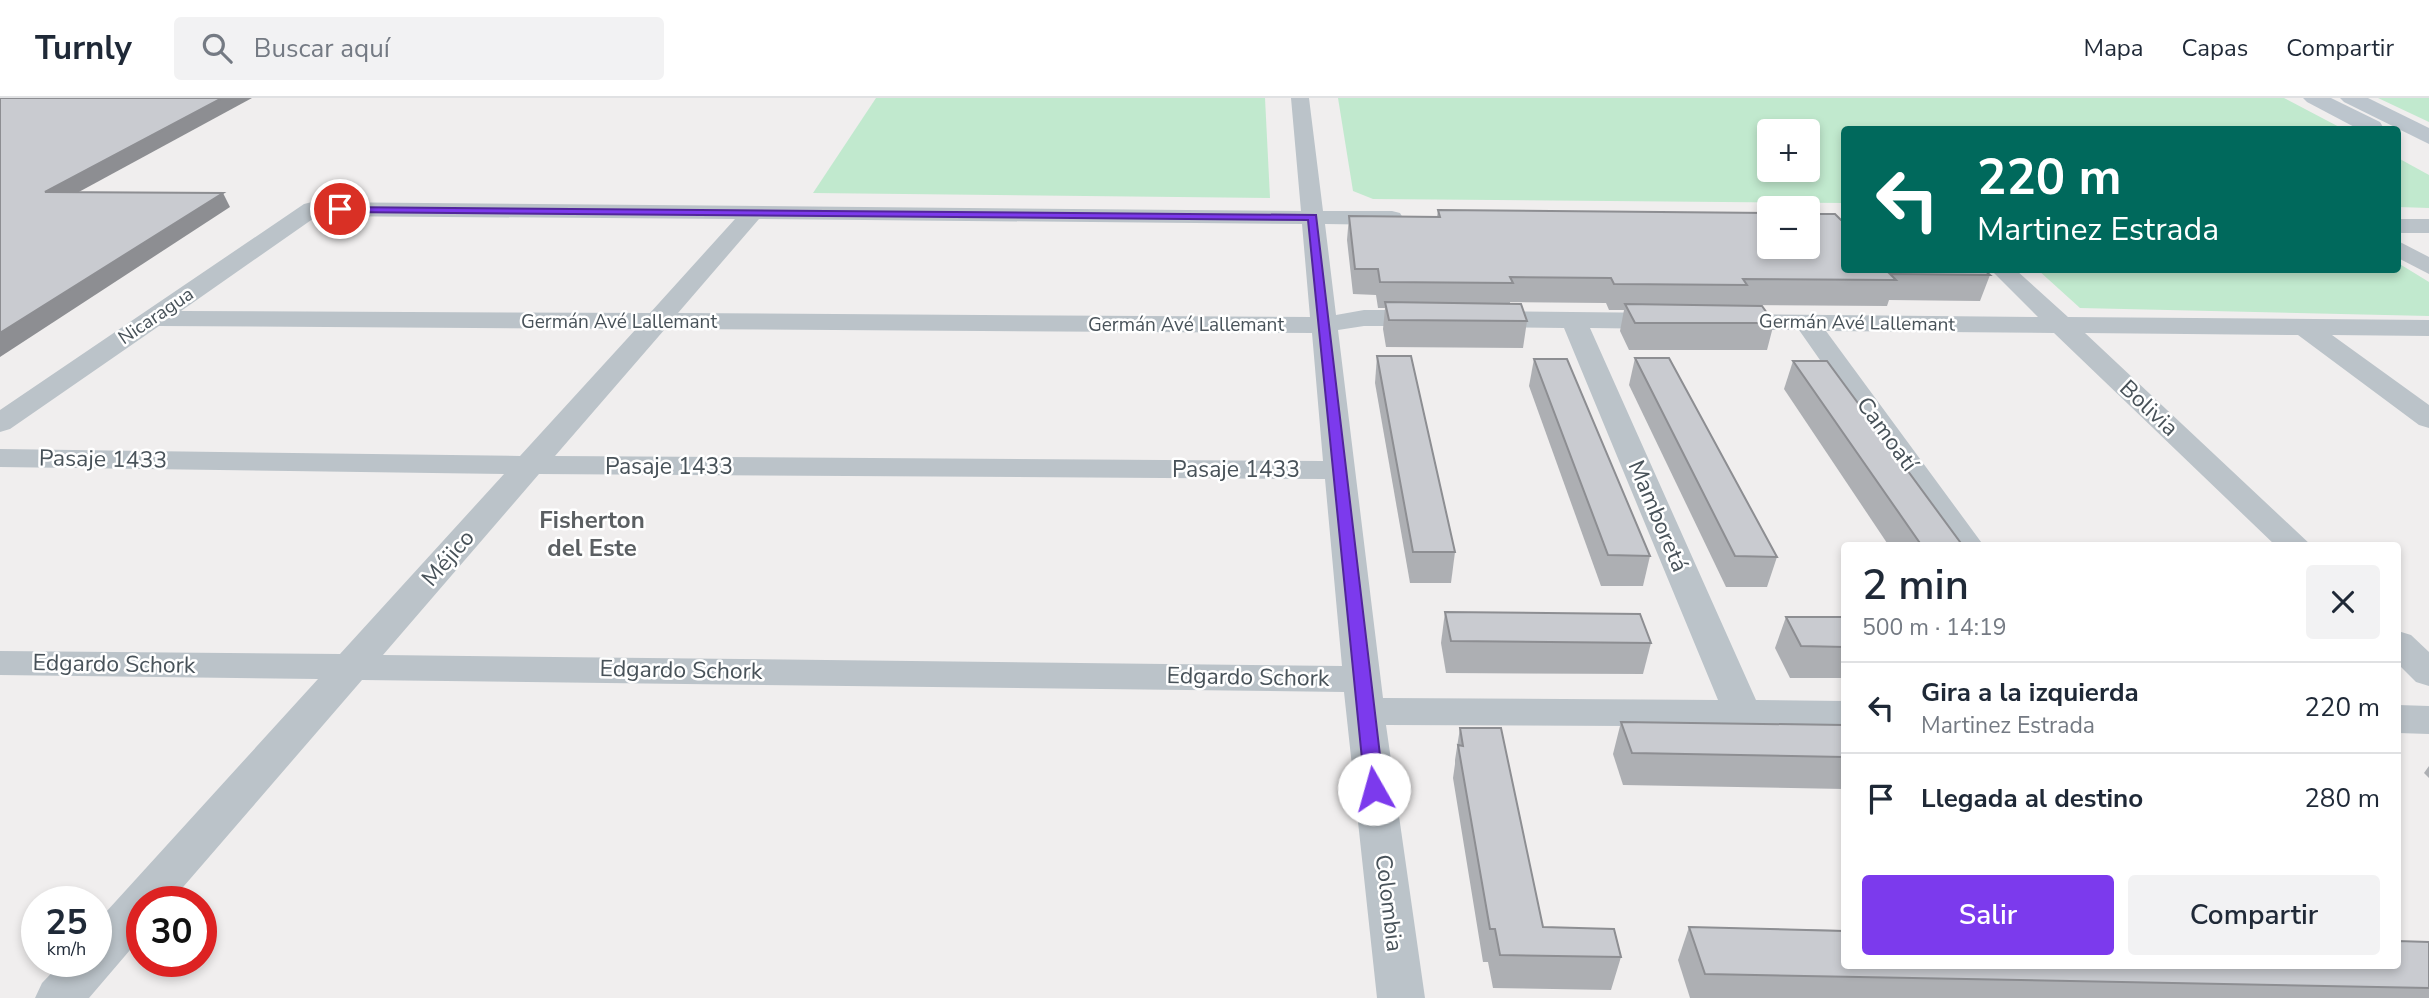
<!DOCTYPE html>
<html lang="es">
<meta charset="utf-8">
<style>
body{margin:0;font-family:"Nunito Sans",sans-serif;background:#f2f2f3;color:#1f2937;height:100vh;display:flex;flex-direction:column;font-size:26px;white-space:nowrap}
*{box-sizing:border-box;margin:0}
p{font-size:23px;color:#747a83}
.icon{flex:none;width:38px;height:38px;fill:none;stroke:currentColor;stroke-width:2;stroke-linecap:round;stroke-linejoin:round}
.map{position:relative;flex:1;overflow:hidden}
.drawer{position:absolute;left:1841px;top:444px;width:560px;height:427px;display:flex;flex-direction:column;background:#fff;border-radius:7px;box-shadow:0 4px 10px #0003}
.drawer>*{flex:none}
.top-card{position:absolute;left:1841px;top:28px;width:560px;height:147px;border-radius:7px;box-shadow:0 4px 10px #0003;background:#00695c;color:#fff;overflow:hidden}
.buttons{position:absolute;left:1757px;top:21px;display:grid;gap:14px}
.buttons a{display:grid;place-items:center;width:63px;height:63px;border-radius:7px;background:#fff;box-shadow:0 4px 10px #0003;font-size:35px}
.speed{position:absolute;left:21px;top:788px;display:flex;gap:14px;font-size:35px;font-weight:700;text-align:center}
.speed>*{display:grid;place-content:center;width:91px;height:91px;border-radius:50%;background:#fff;box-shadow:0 4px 10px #0003;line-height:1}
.speed small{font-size:18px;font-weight:400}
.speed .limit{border:10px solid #d22;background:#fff;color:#111}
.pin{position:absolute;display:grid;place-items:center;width:60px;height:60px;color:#fff;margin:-30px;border:4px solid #fff;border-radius:50%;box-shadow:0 2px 7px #0007}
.me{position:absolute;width:77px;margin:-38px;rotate:353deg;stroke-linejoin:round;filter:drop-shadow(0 0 5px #0008)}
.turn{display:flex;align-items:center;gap:24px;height:147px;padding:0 21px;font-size:32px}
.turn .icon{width:91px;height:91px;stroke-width:2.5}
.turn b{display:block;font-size:49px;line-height:60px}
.round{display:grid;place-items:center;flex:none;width:74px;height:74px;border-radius:7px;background:#f2f2f3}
.head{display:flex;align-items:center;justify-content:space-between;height:119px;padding:0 21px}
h1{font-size:42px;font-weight:600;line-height:52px}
.primary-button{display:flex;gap:14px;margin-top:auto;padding:14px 21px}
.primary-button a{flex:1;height:80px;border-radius:7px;background:#7c3aed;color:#fff;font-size:28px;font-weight:600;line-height:80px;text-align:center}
.primary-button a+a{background:#f2f2f3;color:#1f2937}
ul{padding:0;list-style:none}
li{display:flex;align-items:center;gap:21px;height:91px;padding:0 21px;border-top:2px solid #e0e1e3}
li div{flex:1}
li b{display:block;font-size:26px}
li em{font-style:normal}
header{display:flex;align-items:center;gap:42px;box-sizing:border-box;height:98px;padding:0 35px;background:#fff;border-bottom:2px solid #e0e1e3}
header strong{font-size:33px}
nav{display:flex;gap:38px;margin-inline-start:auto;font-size:24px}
.search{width:490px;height:63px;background:#f2f2f3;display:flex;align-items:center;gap:18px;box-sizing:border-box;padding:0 24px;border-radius:7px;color:#747a83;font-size:26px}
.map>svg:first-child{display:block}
.green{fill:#c1e9ce;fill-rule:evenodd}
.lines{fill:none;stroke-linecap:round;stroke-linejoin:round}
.minor{fill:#bbc3c9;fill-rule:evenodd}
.secondary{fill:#bcc5cd;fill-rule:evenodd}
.wall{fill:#adafb3}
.shaded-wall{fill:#8d8e92}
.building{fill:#c9cbd0;stroke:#8d8e92;stroke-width:2}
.route{fill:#7c3aed;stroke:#51269a;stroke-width:2}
.labels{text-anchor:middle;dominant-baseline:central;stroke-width:5;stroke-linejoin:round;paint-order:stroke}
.far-street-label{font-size:19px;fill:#485259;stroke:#fff}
.street-label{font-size:23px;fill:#485259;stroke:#fff}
.neighbourhood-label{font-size:24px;font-weight:bold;fill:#5b5f62;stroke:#fff}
</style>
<header>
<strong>Turnly</strong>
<div class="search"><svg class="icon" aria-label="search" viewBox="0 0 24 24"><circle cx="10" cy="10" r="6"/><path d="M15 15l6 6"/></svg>Buscar aquí</div>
<nav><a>Mapa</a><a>Capas</a><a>Compartir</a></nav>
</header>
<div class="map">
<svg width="2429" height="900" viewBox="0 0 2429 900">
<rect width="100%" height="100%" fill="#f0eeee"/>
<!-- green -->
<g class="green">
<path d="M876 0H1265L1270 100 813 95Z"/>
<path d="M1338 0H2284L2343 31 1844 32V105L1373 101 1353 93ZM1769 33H1808V72H1769Z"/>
<path d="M2378 0H2429V24Z"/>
<path d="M2398 60 2429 77V110L2398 109Z"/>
<path d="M2398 165 2429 184V218L2080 210 2038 172H2398Z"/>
</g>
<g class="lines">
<!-- minor -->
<g class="minor">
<path d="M1291 0H1309L1323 113H1392L1400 115 1403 120 1400 125 1392 127 1325 126 1336 217 1364 212H1430L1439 215 1443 220 1439 225 1430 228H1364L1338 232 1383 600 1718 602 1564 230 1480 229 1471 226 1467 221 1471 216 1480 213 1668 215 1677 218 1681 223 1677 228 1668 231 1590 230 1756 602 1844 603V629L1386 627 1425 900H1377L1344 594 362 582 171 803H142V838L89 900H35L42 885 63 863H96V825L318 581 0 577V553L340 556 504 376 0 369V351L520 358 636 231 159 228 10 331 0 334V312L304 106 312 104 1301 113ZM317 118 735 121 650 215 181 213ZM759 121 1302 126 1310 219 678 215ZM665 231 1312 235 1323 363 555 358ZM539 376 1325 381 1342 568 383 557Z"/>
<rect x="2398" y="121" width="31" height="14"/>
<path d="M2398 143 2429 159V176L2398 160Z"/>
<path d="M1991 172H2016L2068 219 2429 222V238L2332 237 2429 307V330L2419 327 2298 237 2085 235 2312 448H2276L2054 235 1826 233 1984 448H1950L1799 232H1729L1720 229 1716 224 1720 219 1729 216 2038 219Z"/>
<path d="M2398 533 2411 537 2429 554V588L2416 584 2398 566Z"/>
<path d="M2398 607 2429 608V636L2398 635Z"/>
</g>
<!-- secondary -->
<g class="secondary">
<path d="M2303 0H2331L2380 24 2383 29 2381 32H2360L2307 4Z"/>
<path d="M2340 0H2368L2429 30V46L2344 4Z"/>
</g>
</g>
<!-- wall -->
<g class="wall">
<path d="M1438 112 1841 122 1990 177 1980 203 1889 202 1887 208 1742 207 1774 225 1767 252H1629L1620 233 1624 212H1609L1606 205 1510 204V206L1527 223 1523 250 1386 249 1383 231 1385 210H1378L1376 197 1353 196 1347 142 1349 118 1437 119Z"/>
<path d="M1377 258 1455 454 1451 485H1410L1375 285Z"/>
<path d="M1635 260 1777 459 1767 489H1726L1629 287Z"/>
<path d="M1534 261 1650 458 1643 488H1601L1529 288Z"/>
<path d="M1793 263 1963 448H1889L1784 291Z"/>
<path d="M1445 514 1651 545 1643 576 1446 575 1441 545Z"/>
<path d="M1786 519H1844V580H1790L1775 550Z"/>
<path d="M1621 624 1844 627V691L1623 687 1613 656Z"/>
<path d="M1460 630 1543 829 1621 859 1611 892 1493 890 1488 864H1483L1453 680 1455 666V662Z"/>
<path d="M2429 668V680L2424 675Z"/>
<path d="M1689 829 2429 844V900H1690L1678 862Z"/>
</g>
<!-- shaded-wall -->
<g class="shaded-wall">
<path d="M222 0H252L53 108 45 94Z"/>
<path d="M223 95 230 109 0 259V235Z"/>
</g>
<!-- building -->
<g class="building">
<path d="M0 0H222L45 94 223 95 0 235Z"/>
<path d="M1438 112 1769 115V149H1808V116H1835L1841 122H1844V172H1984L1990 177 1890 176 1896 182 1743 181 1747 187 1614 186 1611 180 1510 179 1513 185 1380 184 1378 171H1355L1349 118 1440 119Z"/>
<path d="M1385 204 1521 206 1527 223 1389 222Z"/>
<path d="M1625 206 1762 208 1774 225H1635Z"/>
<path d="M1377 258H1411L1455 454H1413Z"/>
<path d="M1635 260H1669L1777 459 1735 458Z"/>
<path d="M1534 261H1567L1650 458 1608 457Z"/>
<path d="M1793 263H1827L1963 448H1922Z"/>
<path d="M1445 514 1640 516 1651 545 1451 543Z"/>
<path d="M1786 519H1844V549L1801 548Z"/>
<path d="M1621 624 1844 627V659L1632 655Z"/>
<path d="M1460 630H1501L1543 829 1614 831 1621 859 1500 857 1495 831H1490L1458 647 1463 648Z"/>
<path d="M1689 829 1844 833V868H2398V843L2429 844V890L1705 876Z"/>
</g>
<!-- route -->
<path class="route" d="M336 109 1316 117 1384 691 1381 696 1374 698 1367 696 1365 691 1308 122 340 114 336 113Z"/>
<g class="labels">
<!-- far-street labels -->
<g class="far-street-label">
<text transform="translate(156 218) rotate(-34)">Nicaragua</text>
<text x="619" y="224">Germán Avé Lallemant</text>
<text transform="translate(1857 225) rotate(1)">Germán Avé Lallemant</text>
<text x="1186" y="227">Germán Avé Lallemant</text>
</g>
<!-- street labels -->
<g class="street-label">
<text transform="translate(2149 310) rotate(43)">Bolivia</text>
<text transform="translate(1887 336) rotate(54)">Camoatí</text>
<text transform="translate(103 361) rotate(1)">Pasaje 1433</text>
<text x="669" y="368">Pasaje 1433</text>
<text x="1236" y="371">Pasaje 1433</text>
<text transform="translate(1658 418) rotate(67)">Mamboretá</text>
<text transform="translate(448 460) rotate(-49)">Méjico</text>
<text transform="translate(114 566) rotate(1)">Edgardo Schork</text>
<text transform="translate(681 572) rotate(1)">Edgardo Schork</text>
<text transform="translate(1248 579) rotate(1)">Edgardo Schork</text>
<text transform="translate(1389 805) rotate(83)">Colombia</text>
</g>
<!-- neighbourhood labels -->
<g class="neighbourhood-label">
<text x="592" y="422">Fisherton<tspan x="592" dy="28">del Este</tspan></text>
</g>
</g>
</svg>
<div class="buttons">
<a>+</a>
<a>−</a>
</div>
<div class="speed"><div>25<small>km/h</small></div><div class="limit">30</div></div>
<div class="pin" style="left:340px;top:111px;background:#d93025"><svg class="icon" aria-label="arrive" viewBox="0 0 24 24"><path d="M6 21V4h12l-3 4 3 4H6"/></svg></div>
<svg class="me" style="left:1374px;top:691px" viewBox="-20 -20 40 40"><circle r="19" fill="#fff"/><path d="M0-13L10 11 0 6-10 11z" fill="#7c3aed"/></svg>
<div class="top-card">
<div class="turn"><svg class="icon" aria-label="left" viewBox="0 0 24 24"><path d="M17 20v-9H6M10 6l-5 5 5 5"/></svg><div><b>220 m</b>Martinez Estrada</div></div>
</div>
<section class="drawer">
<div class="head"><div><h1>2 min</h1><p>500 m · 14:19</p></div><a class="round"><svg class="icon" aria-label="close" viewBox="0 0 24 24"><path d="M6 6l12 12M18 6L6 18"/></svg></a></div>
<ul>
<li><svg class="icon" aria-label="left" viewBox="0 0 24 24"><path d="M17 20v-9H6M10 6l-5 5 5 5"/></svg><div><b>Gira a la izquierda</b><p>Martinez Estrada</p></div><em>220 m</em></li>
<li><svg class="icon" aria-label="arrive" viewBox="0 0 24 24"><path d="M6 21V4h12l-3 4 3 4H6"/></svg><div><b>Llegada al destino</b></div><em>280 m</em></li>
</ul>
<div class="primary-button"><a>Salir</a><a>Compartir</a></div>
</section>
</div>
